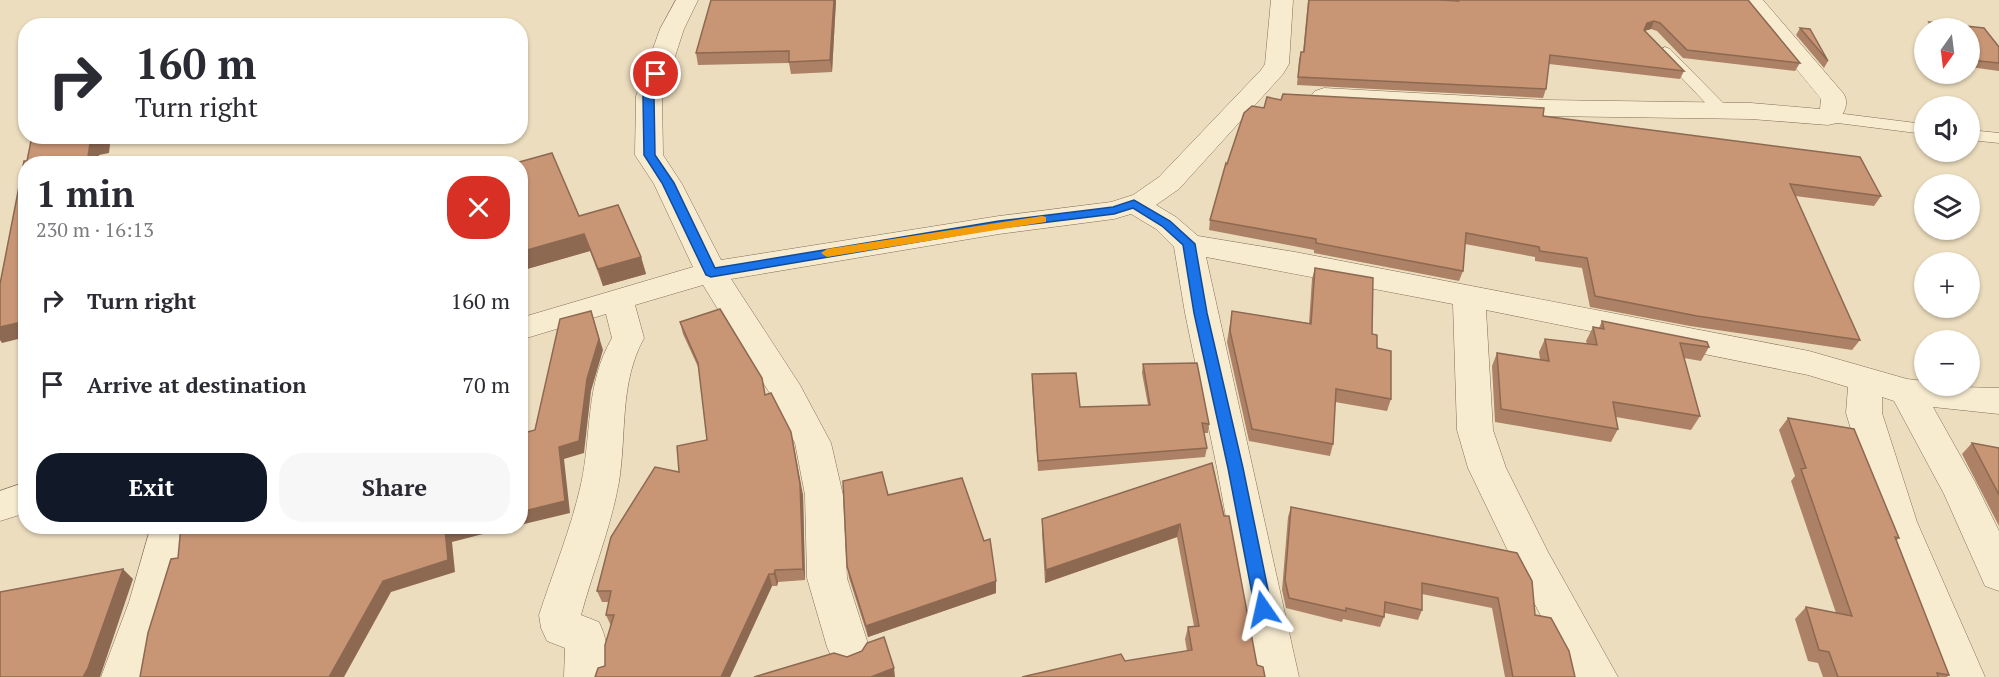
<!DOCTYPE html>
<meta charset="utf-8">
<style>
body{margin:0;font-family:"PT Serif",serif;background:#f7f7f7;color:#2b2b33;height:100vh;display:flex;flex-direction:column;font-size:22px;white-space:nowrap}
*{box-sizing:border-box;margin:0}
p{font-size:20px;color:#7c7c81}
.icon{flex:none;width:33px;height:33px;fill:none;stroke:currentColor;stroke-width:2;stroke-linecap:round;stroke-linejoin:round}
.map{position:relative;flex:1;overflow:hidden}
.details{position:absolute;left:18px;top:156px;width:510px;height:378px;display:flex;flex-direction:column;background:#fff;border-radius:24px;box-shadow:0 2px 4px #0004}
.details>*{flex:none}
.guide{position:absolute;left:18px;top:18px;width:510px;height:126px;border-radius:24px;box-shadow:0 2px 4px #0004;background:#fff;color:#2b2b33;overflow:hidden}
.needle{width:39px;rotate:194deg}
.buttons{position:absolute;left:1914px;top:18px;display:grid;gap:12px}
.buttons a{display:grid;place-items:center;width:66px;height:66px;border-radius:50%;background:#fff;box-shadow:0 2px 4px #0004;font-size:30px}
.pin{position:absolute;display:grid;place-items:center;width:51px;height:51px;color:#fff;margin:-26px;border:3px solid #fff;border-radius:50%;box-shadow:0 2px 6px #0007}
.me{position:absolute;width:66px;margin:-33px;rotate:349deg;stroke-linejoin:round;filter:drop-shadow(0 0 4px #0008)}
.turn{display:flex;align-items:center;gap:21px;height:126px;padding:0 18px;font-size:27px}
.turn .icon{width:78px;height:78px;stroke-width:2.5}
.turn b{display:block;font-size:42px;line-height:51px}
.round{display:grid;place-items:center;flex:none;width:63px;height:63px;border-radius:24px;background:#f7f7f7}
.headline{display:flex;align-items:center;justify-content:space-between;height:102px;padding:0 18px}
h1{font-size:36px;font-weight:700;line-height:45px}
.action{display:flex;gap:12px;margin-top:auto;padding:12px 18px}
.action a{flex:1;height:69px;border-radius:24px;background:#111827;color:#fff;font-size:24px;font-weight:700;line-height:69px;text-align:center}
.action a+a{background:#f7f7f7;color:#2b2b33}
ul{padding:0;list-style:none}
li{display:flex;align-items:center;gap:18px;height:84px;padding:0 18px}
li div{flex:1}
li b{display:block;font-size:22px}
li em{font-style:normal}
.map>svg:first-child{display:block}
.lines{fill:none;stroke-linecap:round;stroke-linejoin:round}
.service-casing{stroke:#836e57;stroke-width:1}
.minor-casing{stroke:#836e57;stroke-width:1}
.service{fill:#f7ebd0;fill-rule:evenodd}
.minor{fill:#f7ebd0;fill-rule:evenodd}
.wall{fill:#ad8165}
.shaded-wall{fill:#8d6952}
.building{fill:#c99675;stroke:#8d6952;stroke-width:1.5}
.route{fill:#1a73e8;stroke:#114b97;stroke-width:1.5}
.slow{fill:#f59e0b}
</style>
<div class="map">
<svg width="1999" height="677" viewBox="0 0 1999 677">
<rect width="100%" height="100%" fill="#ecddbe"/>
<g class="lines">
<!-- service casing -->
<g class="service-casing">
<g id="service">
<path d="M1665 47 1670 49 1727 107 1729 110 1727 113H1715L1660 55 1657 52Z"/>
<path d="M1828 112 1924 124V134L1822 121 1820 117 1822 113Z"/>
<path d="M1970 130 1999 133V143L1970 140Z"/>
</g>
</g>
<!-- minor casing -->
<g class="minor-casing">
<g id="minor">
<path d="M676 0H698L684 29 662 96 663 155 682 184 721 260 999 216 1111 202 1133 195 1159 177 1261 70 1265 64 1271 0H1293L1289 64 1283 74 1179 189 1156 205 1176 217 1198 236 1295 252 1809 351 1907 379 1924 381V386L1999 388V414L1933 407 1975 482 1999 531V591L1985 586 1944 494 1894 401 1882 397V413L1917 522 1985 677H1941L1879 522 1846 413 1848 387 1808 375 1486 310 1493 430 1506 468 1548 552 1618 677H1573L1520 576 1468 468 1457 430 1453 304 1206 257 1299 677H1255L1217 468 1185 313 1174 247 1156 229 1131 214 1114 219 999 234 731 279 800 385 831 443 843 495 847 578 869 647 863 660 848 666 833 660 827 647 807 578 805 495 795 443 772 397 703 285 635 305 644 338C619 384 627 432 619 482 611 527 593 571 581 615L599 622C608 641 609 656 608 677H564L565 648 547 641 541 628 539 615C553 572 571 529 581 484 592 434 585 384 612 338L606 314 520 340V318L693 267 654 184 635 155 636 96 660 29Z"/>
<path d="M1740 0H1763L1843 93C1850 103 1844 113 1837 123L1828 125 1751 119 1546 116 1324 104 1315 101 1311 96 1315 91 1324 88 1546 100 1751 103 1820 109 1821 99Z"/>
<path d="M26 482V513L0 521V491Z"/>
<path d="M151 526H190L171 602 145 677H101L129 602Z"/>
</g>
</g>
<!-- service -->
<use href="#service" class="service"/>
<!-- minor -->
<use href="#minor" class="minor"/>
</g>
<!-- wall -->
<g class="wall">
<path d="M836 0 832 72 791 74 789 63 698 65 696 53Z"/>
<path d="M1308 0H1748L1800 63 1795 71 1683 58 1657 31 1651 29 1645 31 1684 71 1680 79 1549 64 1546 89 1543 98 1297 85 1299 60 1301 52H1303Z"/>
<path d="M1929 22 1984 28 1999 47V71L1970 67V28H1925Z"/>
<path d="M1800 28 1828 61 1824 68 1796 35Z"/>
<path d="M1281 100 1543 116 1881 196 1874 206 1795 196 1860 340 1852 350 1690 326 1590 307 1582 268 1535 261V257L1465 244 1463 271 1459 281 1314 253V250L1209 230 1210 220 1227 164 1264 108Z"/>
<path d="M579 216 641 257 646 274 603 286 590 251 527 269Z"/>
<path d="M1315 268 1372 334 1391 399 1387 411 1335 402 1333 444 1330 456 1249 441 1227 342 1232 311 1309 323 1312 279Z"/>
<path d="M1602 321 1709 347 1701 361 1684 358 1700 416 1691 430 1616 417 1618 429 1611 442 1495 422 1492 366 1497 353 1540 360 1539 352 1545 339 1587 344 1586 341 1593 327 1599 328Z"/>
<path d="M680 322 766 395 803 495 805 580 778 582 777 586H772L730 677H595L605 666 611 626 606 615 609 602H602L597 591 679 472 707 440 699 369 683 334Z"/>
<path d="M1143 364 1209 424 1208 433H1204L1207 448 1205 457 1038 471 1032 384V374L1080 407 1148 405 1142 373Z"/>
<path d="M1788 418 1899 538 1896 541 1949 675 1947 677H1823L1818 663 1808 661 1795 619 1806 607 1836 613 1791 481 1795 476 1779 430Z"/>
<path d="M1972 443 1999 448V526L1962 454Z"/>
<path d="M1212 463 1257 665 1125 661 1187 651 1185 639 1188 627 1194 626 1177 537 1045 583 1042 533V519Z"/>
<path d="M888 495 996 593 868 637 849 578 847 566Z"/>
<path d="M1291 507 1517 553 1535 615 1575 677H1505L1492 608 1422 594V610L1418 620 1385 613 1384 617 1380 627 1343 619 1342 622 1286 608 1282 590 1288 517Z"/>
</g>
<!-- shaded-wall -->
<g class="shaded-wall">
<path d="M834 0H836L832 72 830 60Z"/>
<path d="M1654 21 1651 29 1643 31 1647 23Z"/>
<path d="M101 136H111L109 153 99 155 98 164H87L90 143Z"/>
<path d="M584 234 590 251 527 269 520 252Z"/>
<path d="M641 257 646 274 603 286 598 269Z"/>
<path d="M591 311 603 350 591 391 584 453 564 459 570 513 520 525V512L559 447Z"/>
<path d="M26 321V337L2 343 0 340V327Z"/>
<path d="M791 432 803 495 805 580 803 569Z"/>
<path d="M1180 524 1177 537 1045 583 1046 570Z"/>
<path d="M461 526H514L452 542 455 572 391 592 344 677H329L383 581 445 530Z"/>
<path d="M123 569 133 579 100 677H83Z"/>
<path d="M775 570 778 582 777 586 774 574Z"/>
<path d="M769 574 772 586 730 677H721Z"/>
<path d="M996 581V593L868 637 866 626Z"/>
<path d="M894 668 895 677H871Z"/>
</g>
<!-- building -->
<g class="building">
<path d="M711 0H834L830 60 789 62V51L696 53Z"/>
<path d="M1309 0H1439L1458 1 1457 0H1748L1800 63 1687 50 1660 23 1654 21 1647 23 1644 30 1684 71 1550 55 1546 89 1298 77 1301 52H1304Z"/>
<path d="M1929 22 1984 28 1999 47V63L1970 60V28H1934Z"/>
<path d="M1800 28 1810 29 1828 61Z"/>
<path d="M1283 94 1544 108 1543 116 1860 157 1881 196 1790 184 1860 340 1697 316 1595 296 1587 258 1540 251 1539 247 1466 233 1463 271 1316 243V239L1210 220 1226 163 1227 164 1244 113 1252 106 1264 108 1267 97 1281 100Z"/>
<path d="M32 136H101V140L90 143 87 164H26V321L0 327V284L24 161H27Z"/>
<path d="M552 153 579 216 618 205 641 257 598 269 584 234 520 252V164H512Z"/>
<path d="M1315 268 1373 278 1372 334 1377 335V348L1391 351V399L1336 389 1333 444 1252 429 1230 331 1232 311 1311 324Z"/>
<path d="M720 309 762 378 765 395 771 393 791 432 800 484 803 569 775 570 774 574H769L721 677H595L598 668 605 666V645L614 615H606L611 591H597L611 537 655 467 679 472 677 446 707 440 698 363 680 322Z"/>
<path d="M591 311 599 339 587 379 579 441 559 447 565 501 520 512V434L535 430 560 319Z"/>
<path d="M1602 321 1707 342 1709 347 1680 343 1700 416 1613 402 1618 429 1501 409 1497 353 1549 361 1545 339 1597 345 1593 327 1604 329Z"/>
<path d="M1197 363 1209 424 1202 423 1207 448 1038 461 1032 374 1076 373 1080 407 1150 405 1143 364Z"/>
<path d="M1788 418 1854 429 1899 538 1895 537 1949 675 1937 673 1938 677H1838L1829 652 1819 650 1806 607 1852 616 1801 469 1806 468Z"/>
<path d="M1972 443 1999 448V495Z"/>
<path d="M1212 463 1224 516H1229L1257 665 1263 667 1265 677H1022L1121 654 1125 661 1192 650 1188 627 1199 626 1180 524 1046 570 1042 519Z"/>
<path d="M882 472 888 495 962 478 984 541 990 539 996 581 866 626 847 566 843 481Z"/>
<path d="M1291 507 1517 553 1532 581 1535 615 1551 618 1569 651 1575 677H1513L1498 598 1422 583V610L1385 602 1384 617 1346 608V611L1289 598 1285 580Z"/>
<path d="M181 526H461L445 530 448 560 383 581 329 677H140L148 633 171 559 178 558Z"/>
<path d="M123 569 88 668 83 677H0V592Z"/>
<path d="M884 637 894 668 871 677H754L834 653 847 657 862 651 867 643Z"/>
</g>
<!-- route -->
<path class="route" d="M656 71 662 74 654 96 655 155 674 183 715 268 999 221 1113 207 1134 200 1170 221 1195 244 1207 313 1243 468 1272 609 1269 614 1263 616 1257 614 1255 609 1228 468 1194 313 1183 245 1162 226 1133 208 1114 214 999 228 711 277 706 275 662 183 644 155 643 96 651 74Z"/>
<!-- slow -->
<path class="slow" d="M1042 216 1046 217V222L827 257 821 253 827 249Z"/>
</svg>
<div class="buttons">
<a><svg class="needle" viewBox="-14 -14 28 28"><path d="M0-13l5 13h-10z" fill="#e53935"/><path d="M0 13l5-13h-10z" fill="#7c7c81"/></svg></a>
<a><svg class="icon" aria-label="sound" viewBox="0 0 24 24"><path d="M4 9h4l5-4v14l-5-4H4zM17 9q2 3 0 6"/></svg></a>
<a><svg class="icon" aria-label="layers" viewBox="0 0 24 24"><path d="M12 4l9 5-9 5-9-5zM3 14l9 5 9-5"/></svg></a>
<a>+</a>
<a>−</a>
</div>
<div class="pin" style="left:656px;top:74px;background:#d93025"><svg class="icon" aria-label="arrive" viewBox="0 0 24 24"><path d="M6 21V4h12l-3 4 3 4H6"/></svg></div>
<svg class="me" style="left:1263px;top:609px" viewBox="-20 -20 40 40"><path d="M0-17L14 15 0 8-14 15z" fill="#1a73e8" stroke="#fff" stroke-width="4"/></svg>
<div class="guide">
<div class="turn"><svg class="icon" aria-label="right" viewBox="0 0 24 24"><path d="M7 20v-9h11M14 6l5 5-5 5"/></svg><div><b>160 m</b>Turn right</div></div>
</div>
<section class="details">
<div class="headline"><div><h1>1 min</h1><p>230 m · 16:13</p></div><a class="round" style="background:#d93025;color:#fff"><svg class="icon" aria-label="close" viewBox="0 0 24 24"><path d="M6 6l12 12M18 6L6 18"/></svg></a></div>
<ul>
<li><svg class="icon" aria-label="right" viewBox="0 0 24 24"><path d="M7 20v-9h11M14 6l5 5-5 5"/></svg><div><b>Turn right</b></div><em>160 m</em></li>
<li><svg class="icon" aria-label="arrive" viewBox="0 0 24 24"><path d="M6 21V4h12l-3 4 3 4H6"/></svg><div><b>Arrive at destination</b></div><em>70 m</em></li>
</ul>
<div class="action"><a>Exit</a><a>Share</a></div>
</section>
</div>
